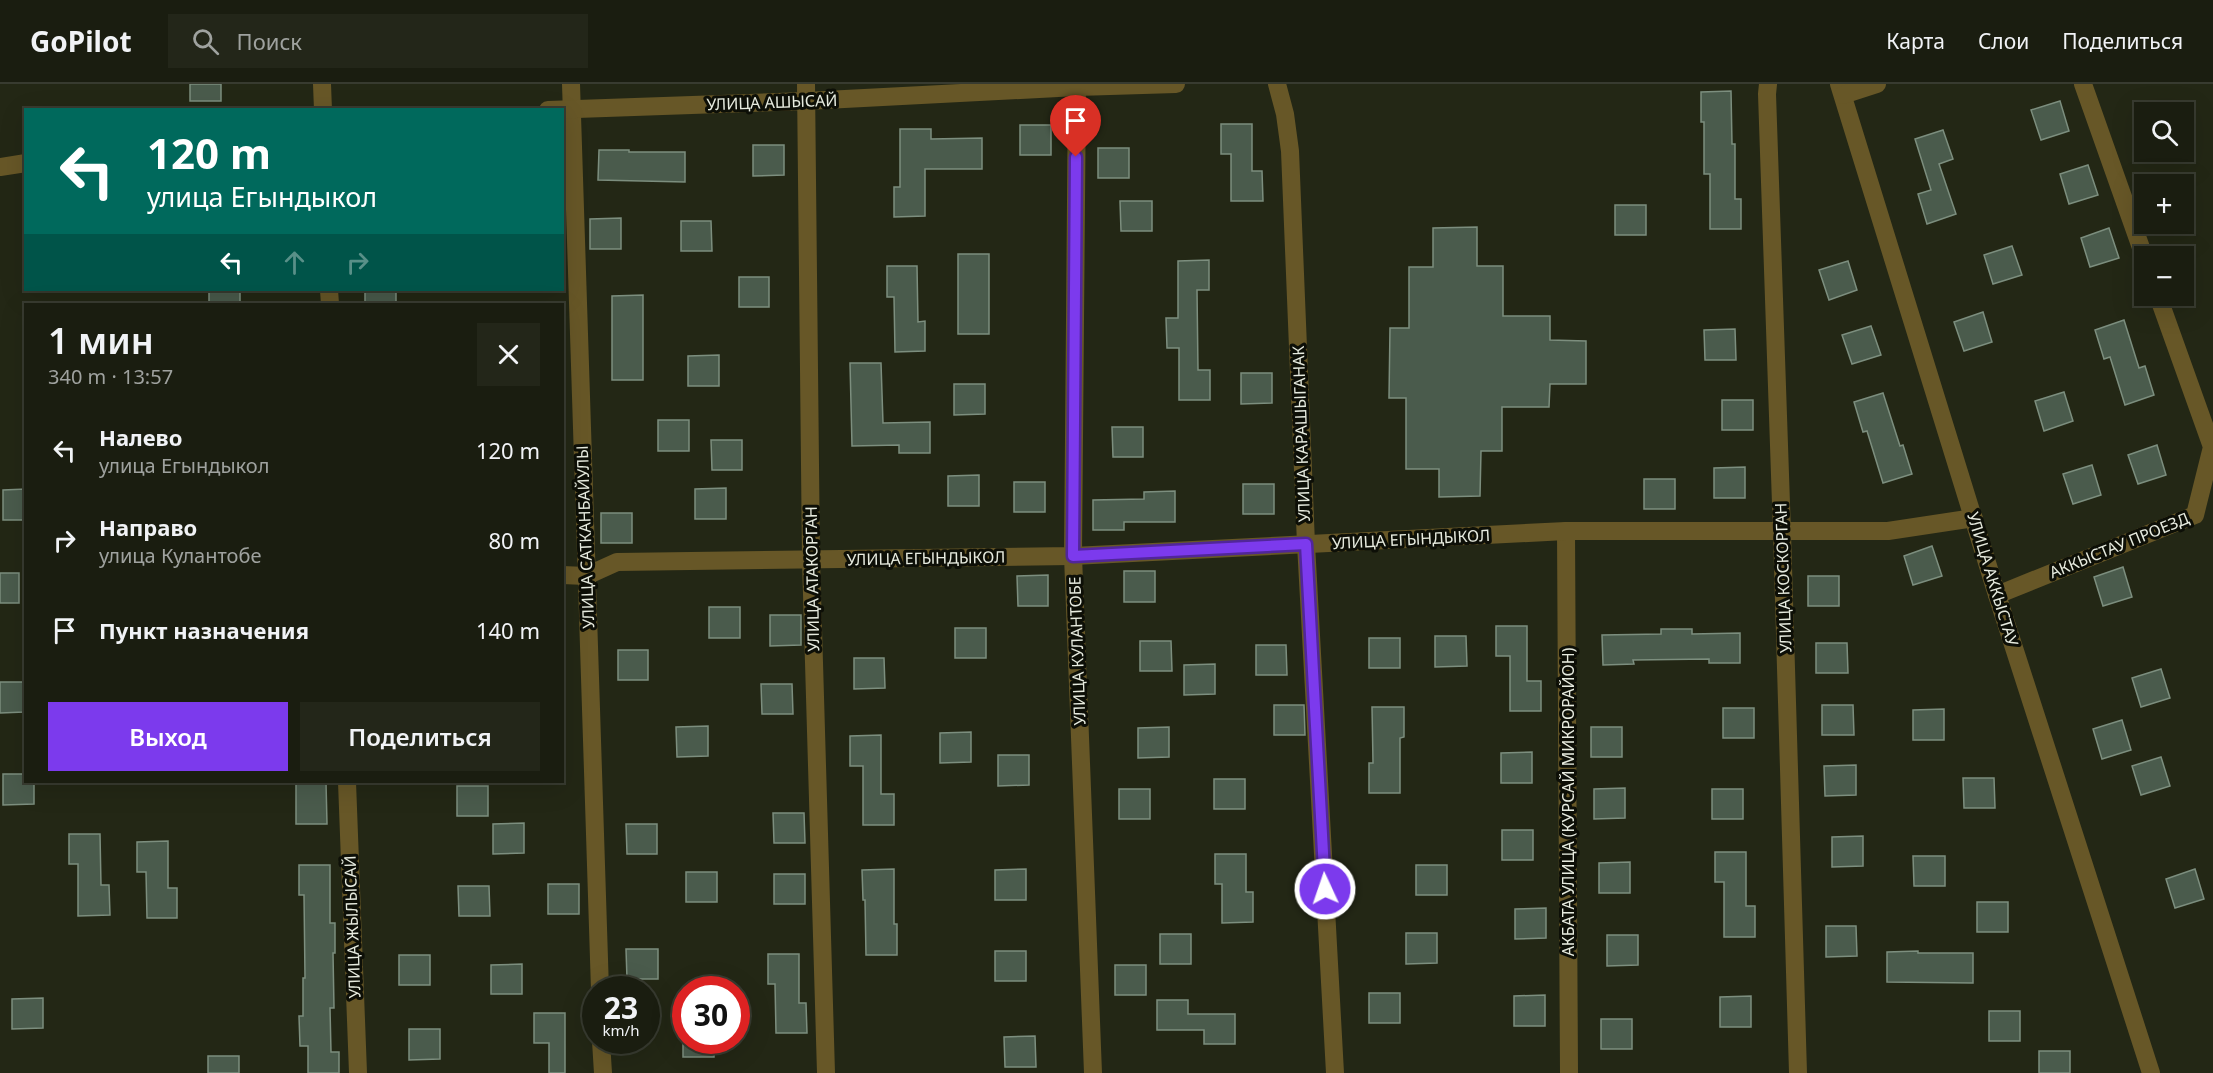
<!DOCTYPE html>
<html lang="ru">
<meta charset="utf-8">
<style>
body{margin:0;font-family:"Noto Sans",sans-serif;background:#232619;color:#f1f3f6;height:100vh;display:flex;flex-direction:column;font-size:22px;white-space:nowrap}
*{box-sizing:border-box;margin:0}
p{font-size:20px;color:#9fa29f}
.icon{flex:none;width:33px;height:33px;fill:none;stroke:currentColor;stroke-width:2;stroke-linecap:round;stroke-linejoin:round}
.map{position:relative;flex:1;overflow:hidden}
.side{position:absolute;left:24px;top:219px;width:540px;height:480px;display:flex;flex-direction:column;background:#1a1d10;border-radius:0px;box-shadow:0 6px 24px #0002,0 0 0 2px #383b30}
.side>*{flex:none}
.guide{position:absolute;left:24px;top:24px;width:540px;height:183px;border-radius:0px;box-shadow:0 6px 24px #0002,0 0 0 2px #383b30;background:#00695c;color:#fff;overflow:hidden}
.buttons{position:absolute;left:2134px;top:18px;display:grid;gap:12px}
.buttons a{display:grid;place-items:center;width:60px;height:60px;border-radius:0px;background:#1a1d10;box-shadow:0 6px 24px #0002,0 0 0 2px #383b30;font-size:30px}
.speed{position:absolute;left:582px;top:892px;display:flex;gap:12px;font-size:30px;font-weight:700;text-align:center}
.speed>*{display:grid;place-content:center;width:78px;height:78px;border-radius:50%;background:#1a1d10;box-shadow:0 6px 24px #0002,0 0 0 2px #383b30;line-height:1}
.speed small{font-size:15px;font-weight:400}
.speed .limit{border:9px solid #d22;background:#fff;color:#111}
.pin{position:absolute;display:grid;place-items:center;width:51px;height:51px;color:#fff;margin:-62px -26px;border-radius:50% 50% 50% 0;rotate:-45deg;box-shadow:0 0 6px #0007}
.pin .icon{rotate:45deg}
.me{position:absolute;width:66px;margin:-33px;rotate:357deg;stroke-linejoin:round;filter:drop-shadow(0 0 4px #0008)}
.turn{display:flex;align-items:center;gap:21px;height:126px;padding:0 24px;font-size:27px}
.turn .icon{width:78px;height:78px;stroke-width:2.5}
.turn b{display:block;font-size:42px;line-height:51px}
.lanes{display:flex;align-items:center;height:57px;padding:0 24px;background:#0003;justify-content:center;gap:30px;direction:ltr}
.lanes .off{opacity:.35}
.round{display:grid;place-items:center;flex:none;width:63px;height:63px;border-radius:0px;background:#232619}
.summary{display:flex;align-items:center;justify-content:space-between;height:102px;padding:0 24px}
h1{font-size:36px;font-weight:600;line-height:45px}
.button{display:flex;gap:12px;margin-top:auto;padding:12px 24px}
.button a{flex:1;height:69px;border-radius:0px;background:#7c3aed;color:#fff;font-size:24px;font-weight:600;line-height:69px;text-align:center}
.button a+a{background:#232619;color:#f1f3f6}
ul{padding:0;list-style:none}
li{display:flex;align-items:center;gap:18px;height:90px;padding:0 24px}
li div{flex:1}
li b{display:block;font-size:22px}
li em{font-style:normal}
header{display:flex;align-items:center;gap:36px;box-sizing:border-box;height:84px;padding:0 30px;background:#1a1d10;border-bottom:2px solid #383b30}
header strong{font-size:28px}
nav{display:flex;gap:33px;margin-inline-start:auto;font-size:21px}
.search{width:420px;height:54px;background:#232619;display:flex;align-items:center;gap:15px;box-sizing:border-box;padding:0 21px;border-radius:0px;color:#9fa29f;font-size:22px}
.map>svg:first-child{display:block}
.building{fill:#4a5b4c;stroke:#7c8e7e;stroke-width:1.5}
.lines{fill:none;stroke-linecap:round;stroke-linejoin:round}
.street{stroke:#675727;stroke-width:18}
.route-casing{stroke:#51269a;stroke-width:15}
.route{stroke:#7c3aed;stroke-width:10}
.labels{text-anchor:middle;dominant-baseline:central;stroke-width:6;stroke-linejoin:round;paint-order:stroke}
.street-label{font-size:16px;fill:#e7ebdf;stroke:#0d0f07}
</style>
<header>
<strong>GoPilot</strong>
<div class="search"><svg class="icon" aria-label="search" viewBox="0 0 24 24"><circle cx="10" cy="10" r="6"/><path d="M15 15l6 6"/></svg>Поиск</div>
<nav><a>Карта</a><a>Слои</a><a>Поделиться</a></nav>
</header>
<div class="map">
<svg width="2213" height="989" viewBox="0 0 2213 989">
<rect width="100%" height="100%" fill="#232715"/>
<!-- building -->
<g class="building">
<rect x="190" y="0" width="31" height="17"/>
<path d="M1731 7 1732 60H1735V115H1741V145H1710V90H1704V38H1701V8Z"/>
<path d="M2060 17 2069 47 2041 56 2031 26Z"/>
<path d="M1221 40H1252V87H1262L1263 117H1231V70H1221Z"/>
<rect x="1020" y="41" width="31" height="30"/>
<path d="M900 45H931V55L982 54V85H925V132L894 133V103H900Z"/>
<path d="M1943 46 1953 75 1939 80 1956 130 1927 140 1918 110 1931 106 1915 55Z"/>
<path d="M753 61H784V91L753 92Z"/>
<rect x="1098" y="64" width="31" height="30"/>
<path d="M599 66H629V68H685V98L598 96Z"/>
<path d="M2088 81 2098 111 2069 120 2060 90Z"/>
<path d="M1120 117H1152V147H1121Z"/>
<rect x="1615" y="121" width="31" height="30"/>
<path d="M621 134V165H590V135Z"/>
<path d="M681 137H711L712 167H681Z"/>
<path d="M1477 143V182H1503V232H1550V256L1586 257V300H1550L1549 323H1502V367H1481L1480 412 1439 413V385H1406V314H1389L1390 244H1409V183H1433V144Z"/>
<path d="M2109 144 2119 174 2090 183 2081 154Z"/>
<path d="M2012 162 2022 191 1993 200 1984 171Z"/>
<rect x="958" y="170" width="31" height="80"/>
<path d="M1209 176V206H1197L1198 286H1210V316H1179V264H1167L1166 234H1178V177Z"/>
<path d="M1848 177 1857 206 1829 216 1819 186Z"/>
<path d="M887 182H917L918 238 925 237V267L895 268 894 213H887Z"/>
<rect x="739" y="193" width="30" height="30"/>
<rect x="209" y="206" width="31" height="14"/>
<rect x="365" y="206" width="31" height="14"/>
<path d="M643 211V296H612V212Z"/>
<path d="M1983 228 1992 258 1964 267 1954 238Z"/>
<path d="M2124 236 2139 284 2145 282 2154 311 2125 321 2110 273 2104 275 2095 246Z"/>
<path d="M1871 242 1881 271 1852 280 1842 251Z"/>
<path d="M1735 245 1736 276H1705L1704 246Z"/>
<path d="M719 271V302H688V272Z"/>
<path d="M850 279H881L883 339 930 338V369H899V361L852 362Z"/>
<path d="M1241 289H1272V319L1241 320Z"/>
<path d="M954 300H985V330L954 331Z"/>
<path d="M2064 308 2073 337 2044 347 2035 317Z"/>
<path d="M1883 309 1900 362 1903 361 1912 390 1883 399 1867 347 1863 348 1854 318Z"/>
<rect x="1722" y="316" width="31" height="30"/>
<rect x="658" y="336" width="31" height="31"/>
<path d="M1112 343H1143V373H1113Z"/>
<path d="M711 356H742V386H712Z"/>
<path d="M2157 361 2166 391 2138 400 2128 371Z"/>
<path d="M2092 381 2101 411 2073 420 2063 390Z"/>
<path d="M1745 383V414H1714V384Z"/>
<path d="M979 391V422H948V392Z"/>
<rect x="1644" y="395" width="31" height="30"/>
<rect x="1014" y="398" width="31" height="30"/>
<rect x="1243" y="400" width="31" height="30"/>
<path d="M726 404V435H695V405Z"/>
<path d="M26 405V436H3V406Z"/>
<path d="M1175 407V438H1124V446H1093V416L1144 415V408Z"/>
<rect x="601" y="429" width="31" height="30"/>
<path d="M1932 462 1942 492 1913 501 1904 472Z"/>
<path d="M2123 483 2132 513 2103 522 2094 493Z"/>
<rect x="1124" y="487" width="31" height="31"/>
<rect x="0" y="489" width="19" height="30"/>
<path d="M1048 491V522H1018L1017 492Z"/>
<rect x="1808" y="492" width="31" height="30"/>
<rect x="709" y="523" width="31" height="31"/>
<path d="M770 531H801V561L770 562Z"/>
<path d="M1496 542H1527V597H1541V627H1510V572H1496Z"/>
<rect x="955" y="544" width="31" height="30"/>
<path d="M1661 545H1692V550L1740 549V579H1709V575L1633 576 1634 580 1603 581 1602 551 1661 550Z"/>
<path d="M1435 552H1466L1467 582 1435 583Z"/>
<rect x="1369" y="554" width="31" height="30"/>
<path d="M1140 557H1171L1172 587H1140Z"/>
<path d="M1816 559H1847L1848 589H1816Z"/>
<path d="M1256 561H1286L1287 591H1256Z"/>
<rect x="618" y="566" width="30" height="30"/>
<path d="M854 574H884L885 604 854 605Z"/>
<path d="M1215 580V610L1184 611V581Z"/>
<path d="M2161 585 2170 614 2141 623 2132 594Z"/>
<path d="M0 598H24V628L0 629Z"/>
<path d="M761 600H792L793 630H762Z"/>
<path d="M1274 621H1304L1305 651H1274Z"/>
<path d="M1822 621H1853L1854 651H1822Z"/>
<path d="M1372 623H1404V653L1400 654V709H1369V679H1373Z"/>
<rect x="1723" y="624" width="31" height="30"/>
<path d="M1944 625V656H1913V626Z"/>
<path d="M2122 636 2131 666 2102 675 2093 645Z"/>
<path d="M708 642V672L677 673 676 643Z"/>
<path d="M1169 643V673L1138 674V644Z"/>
<rect x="1591" y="643" width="31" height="30"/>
<path d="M971 648V678L940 679V649Z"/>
<path d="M881 651V710H894V741H863V682H850V652Z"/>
<path d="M1532 668V699H1501V669Z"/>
<path d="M998 671H1029V701L998 702Z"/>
<path d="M2161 673 2170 702 2141 711 2132 682Z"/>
<path d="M1856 681V711L1825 712 1824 682Z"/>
<path d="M3 690H26V698H34V720L3 721Z"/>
<path d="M1963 694H1994L1995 724H1964Z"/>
<rect x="1214" y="695" width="31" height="30"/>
<path d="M296 698H326L327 740H296Z"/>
<rect x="457" y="702" width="31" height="30"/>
<path d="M1625 704V734L1594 735V705Z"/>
<rect x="1119" y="705" width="31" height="30"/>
<rect x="1712" y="705" width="31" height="30"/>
<path d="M773 729H804L805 759H774Z"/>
<path d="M524 739V769L493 770V740Z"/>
<path d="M626 740H657V770H627Z"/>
<rect x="1502" y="746" width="31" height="30"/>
<path d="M69 750H100L101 801H109L110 831 78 832V780H69Z"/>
<path d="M1863 752V782L1832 783V753Z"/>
<path d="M168 757V804H177V834H147L146 788H137V758Z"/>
<path d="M1715 768H1746V822H1755V853H1724V798H1715Z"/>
<path d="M1215 770H1246V808H1253V838L1222 839V800H1215Z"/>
<path d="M1913 772H1945V802H1914Z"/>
<path d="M1630 778V809H1599V779Z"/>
<path d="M299 781H330V839H335V869H333L334 924H330L331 968H339V989H308V962H300L299 932H303V894H305L304 811H299Z"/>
<rect x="1416" y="781" width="31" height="30"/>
<path d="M894 785V840H897V871H866L865 816H863L862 786Z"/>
<path d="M1026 785V816H995V786Z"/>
<path d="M2195 785 2204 815 2175 824 2166 795Z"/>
<rect x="686" y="788" width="31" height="30"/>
<rect x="774" y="790" width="31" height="30"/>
<rect x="548" y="800" width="31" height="30"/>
<path d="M458 802H489L490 832H459Z"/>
<rect x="1977" y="818" width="31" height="30"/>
<path d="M1546 824V854L1515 855V825Z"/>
<path d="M1826 842H1856L1857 872 1826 873Z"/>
<path d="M1406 849H1437V879L1406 880Z"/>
<rect x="1160" y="850" width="31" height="30"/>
<path d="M1607 851H1638V881L1607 882Z"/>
<path d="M626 865H658V895H627Z"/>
<rect x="995" y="867" width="31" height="30"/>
<path d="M1918 867V869H1973V899L1887 898V868Z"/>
<path d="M768 870H799V919H806L807 949H776L775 900H768Z"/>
<rect x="399" y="871" width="31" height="30"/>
<path d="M522 880V910H491V881Z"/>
<rect x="1115" y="881" width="31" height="30"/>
<rect x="1369" y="909" width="31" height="30"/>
<path d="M1545 911V942H1514V912Z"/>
<path d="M1751 912V943H1720V913Z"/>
<path d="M43 914V944L12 945V915Z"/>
<path d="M1157 916H1188V930H1235V960H1204V946H1157Z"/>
<rect x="1989" y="927" width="31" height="30"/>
<path d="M534 929H565V989H549V959H534Z"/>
<rect x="1601" y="935" width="31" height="30"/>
<path d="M409 945H440V975L409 976Z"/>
<path d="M1035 952 1036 983H1005L1004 953Z"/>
<rect x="683" y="957" width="31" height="16"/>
<rect x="2039" y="967" width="31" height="22"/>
<rect x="208" y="972" width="31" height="17"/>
</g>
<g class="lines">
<!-- street -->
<g class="street">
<path d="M322 0 323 26"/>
<path d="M571 0 600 906"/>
<path d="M806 0 811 476 826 989"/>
<path d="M1077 0 1073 472 1093 989"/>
<path d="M1277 0 1285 30 1290 67 1306 460 1335 989"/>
<path d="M1768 0 1767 10 1782 449 1798 989"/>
<path d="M1839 0 1997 511 2151 989"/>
<path d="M2083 0 2145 175"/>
<path d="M1843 11 1877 0"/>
<path d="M548 26 806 17 1077 3 1176 0"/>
<path d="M0 83 26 79"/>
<path d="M329 206 330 220"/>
<path d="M1566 447 1569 989"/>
<path d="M562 491 586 492 617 478 1073 472 1566 447H1888L1974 434"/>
<path d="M1997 511 2195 431 2212 363 2158 212"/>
<path d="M347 698 358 989"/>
<path d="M601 957 603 989"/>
</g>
</g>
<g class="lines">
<!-- route casing -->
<g class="route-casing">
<path id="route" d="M1076 73 1073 472 1306 460 1325 805"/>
</g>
<!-- route -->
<use href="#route" class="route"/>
</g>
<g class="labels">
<!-- street labels -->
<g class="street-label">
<text transform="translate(772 18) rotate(-2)">УЛИЦА АШЫСАЙ</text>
<text transform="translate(1301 350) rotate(-92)">УЛИЦА КАРАШЫГАНАК</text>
<text transform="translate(585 453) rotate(-92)">УЛИЦА САТКАНБАЙУЛЫ</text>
<text transform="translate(1411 455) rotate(-3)">УЛИЦА ЕГЫНДЫКОЛ</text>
<text transform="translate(2119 461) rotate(-22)">АККЫСТАУ ПРОЕЗД</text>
<text transform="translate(926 474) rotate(-1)">УЛИЦА ЕГЫНДЫКОЛ</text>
<text transform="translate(1783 494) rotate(-92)">УЛИЦА КОСКОРГАН</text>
<text transform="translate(812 495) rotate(-91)">УЛИЦА АТАКОРГАН</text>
<text transform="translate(1993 495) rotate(73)">УЛИЦА АККЫСТАУ</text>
<text transform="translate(1077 567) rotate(-92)">УЛИЦА КУЛАНТОБЕ</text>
<text transform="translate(1568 718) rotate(-90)">АКБАТА УЛИЦА (КУРСАЙ МИКРОРАЙОН)</text>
<text transform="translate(352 843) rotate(-92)">УЛИЦА ЖЫЛЫСАЙ</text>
</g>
</g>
</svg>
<div class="buttons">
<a><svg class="icon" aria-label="search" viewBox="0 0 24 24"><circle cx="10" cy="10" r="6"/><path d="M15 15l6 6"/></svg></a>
<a>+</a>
<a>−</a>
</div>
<div class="speed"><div>23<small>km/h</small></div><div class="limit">30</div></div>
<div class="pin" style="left:1076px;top:73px;background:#d93025"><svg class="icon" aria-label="arrive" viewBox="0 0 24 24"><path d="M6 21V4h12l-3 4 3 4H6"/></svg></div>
<svg class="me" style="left:1325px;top:805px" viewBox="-20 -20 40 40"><circle r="17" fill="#7c3aed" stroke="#fff" stroke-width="3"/><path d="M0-11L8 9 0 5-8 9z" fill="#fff"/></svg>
<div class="guide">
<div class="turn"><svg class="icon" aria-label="left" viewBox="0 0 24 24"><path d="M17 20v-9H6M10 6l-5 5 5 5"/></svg><div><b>120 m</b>улица Егындыкол</div></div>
<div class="lanes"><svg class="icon" aria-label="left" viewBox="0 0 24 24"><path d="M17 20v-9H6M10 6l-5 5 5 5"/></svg><svg class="icon off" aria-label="ahead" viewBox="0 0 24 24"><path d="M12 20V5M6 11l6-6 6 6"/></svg><svg class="icon off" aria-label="right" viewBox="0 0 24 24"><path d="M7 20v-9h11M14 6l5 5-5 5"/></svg></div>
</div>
<section class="side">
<div class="summary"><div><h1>1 мин</h1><p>340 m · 13:57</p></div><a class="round"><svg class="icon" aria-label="close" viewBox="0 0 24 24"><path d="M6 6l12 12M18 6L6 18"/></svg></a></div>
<ul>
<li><svg class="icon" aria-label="left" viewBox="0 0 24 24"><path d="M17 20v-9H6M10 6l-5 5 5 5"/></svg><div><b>Налево</b><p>улица Егындыкол</p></div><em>120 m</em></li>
<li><svg class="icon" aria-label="right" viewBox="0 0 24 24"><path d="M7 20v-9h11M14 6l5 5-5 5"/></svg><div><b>Направо</b><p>улица Кулантобе</p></div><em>80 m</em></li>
<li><svg class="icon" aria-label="arrive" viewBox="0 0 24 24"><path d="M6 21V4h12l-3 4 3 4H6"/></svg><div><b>Пункт назначения</b></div><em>140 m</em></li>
</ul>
<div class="button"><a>Выход</a><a>Поделиться</a></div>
</section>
</div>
